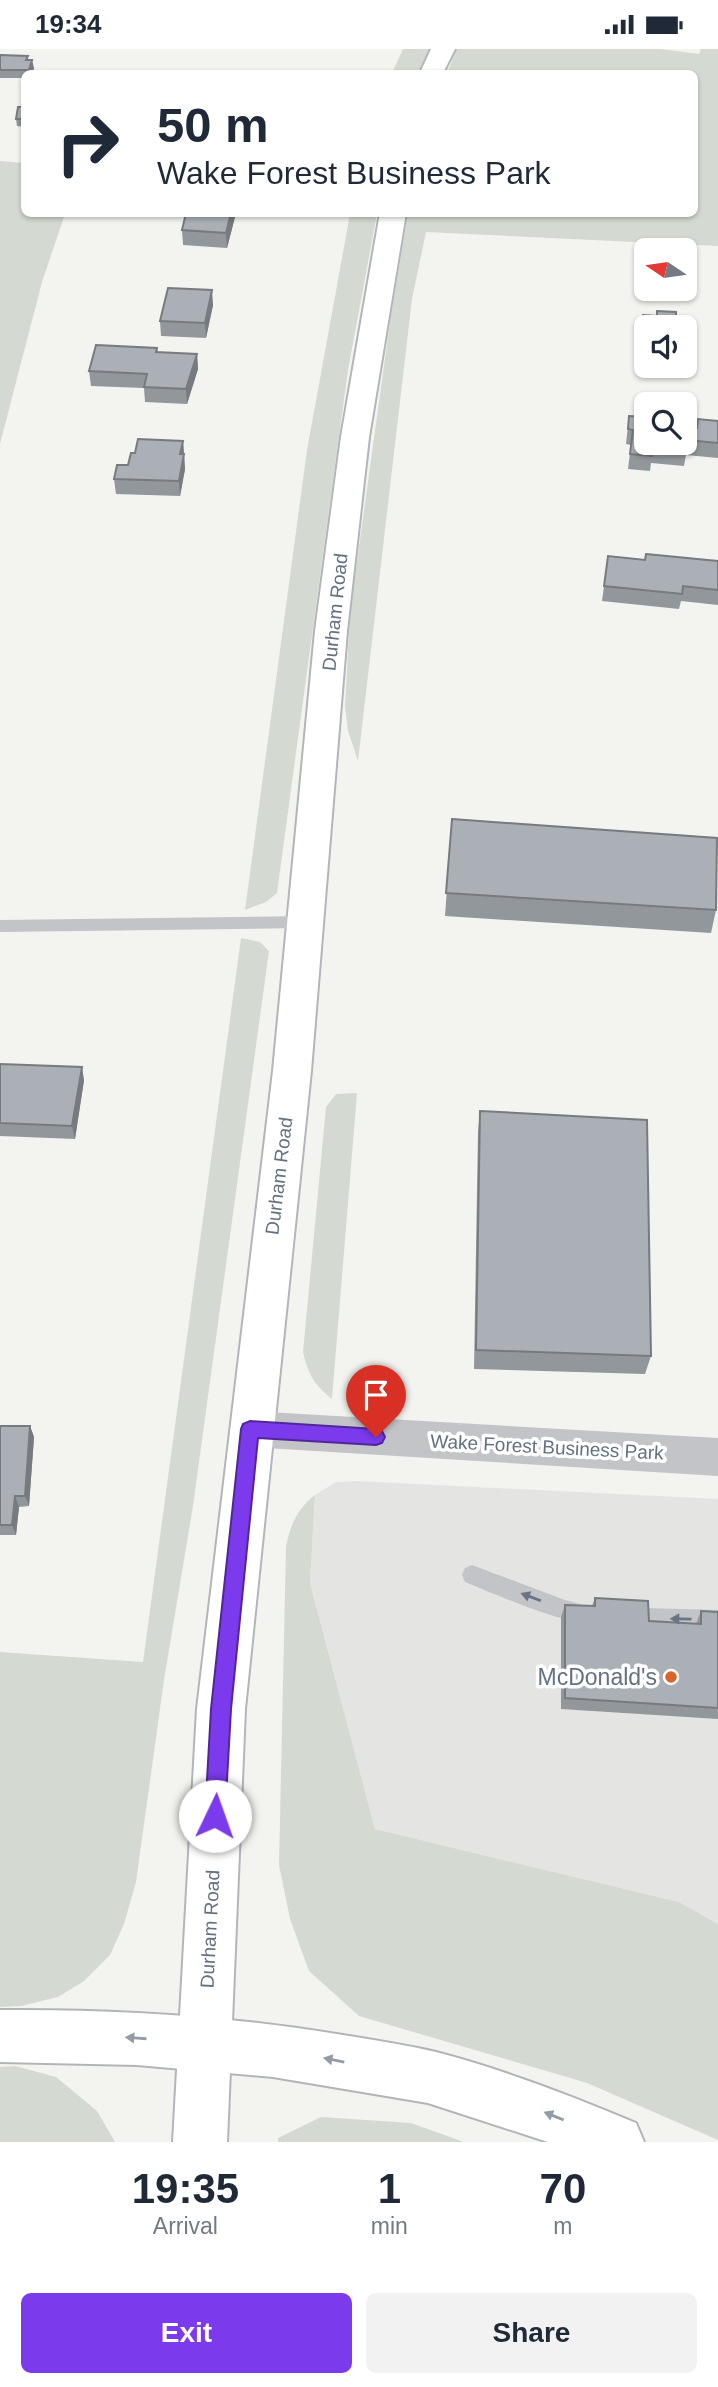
<!DOCTYPE html>
<style>
body{margin:0;font-family:Arial,sans-serif;background:#f2f2f3;color:#1f2937;height:100vh;display:flex;flex-direction:column;font-size:26px;white-space:nowrap}
*{box-sizing:border-box;margin:0}
p{font-size:23px;color:#747a83}
.icon{flex:none;width:38px;height:38px;fill:none;stroke:currentColor;stroke-width:2;stroke-linecap:round;stroke-linejoin:round}
.map{position:relative;height:2093px;overflow:hidden}
.drawer{display:flex;flex-direction:column;background:#fff;flex:1}
.drawer>*{flex:none}
.banner{position:absolute;left:21px;top:21px;width:677px;height:147px;border-radius:10px;box-shadow:0 2px 5px #0004;background:#fff;color:#1f2937;overflow:hidden}
.needle{width:46px;rotate:283deg}
.controls{position:absolute;left:634px;top:189px;display:grid;gap:14px}
.controls a{display:grid;place-items:center;width:63px;height:63px;border-radius:10px;background:#fff;box-shadow:0 2px 5px #0004;font-size:35px}
.pin{position:absolute;display:grid;place-items:center;width:60px;height:60px;color:#fff;margin:-72px -30px;border-radius:50% 50% 50% 0;rotate:-45deg;box-shadow:0 0 7px #0007}
.pin .icon{rotate:45deg}
.me{position:absolute;width:77px;margin:-38px;rotate:3deg;stroke-linejoin:round;filter:drop-shadow(0 0 5px #0008)}
.turn{display:flex;align-items:center;gap:24px;height:147px;padding:0 21px;font-size:32px}
.turn .icon{width:91px;height:91px;stroke-width:2.5}
.turn b{display:block;font-size:49px;line-height:60px}
.eta{display:flex;justify-content:space-evenly;align-items:center;height:119px;text-align:center}
.eta b{font-size:42px;font-weight:600;line-height:49px}
.cta{display:flex;gap:14px;margin-top:auto;padding:14px 21px}
.cta a{flex:1;height:80px;border-radius:10px;background:#7c3aed;color:#fff;font-size:28px;font-weight:600;line-height:80px;text-align:center}
.cta a+a{background:#f2f2f3;color:#1f2937}
.status{display:flex;justify-content:space-between;align-items:center;height:49px;padding:0 35px;background:#fff;direction:ltr}
.status svg{height:19px;fill:currentColor}
.map>svg:first-child{display:block}
.built{fill:#e4e5e3}
.green{fill:#d4dad1}
.lines{fill:none;stroke-linecap:round;stroke-linejoin:round}
.primary-casing{stroke:#b2b6ba;stroke-width:4}
.motorway-casing{stroke:#b2b5b8;stroke-width:4}
.service{fill:#c2c4c8;fill-rule:evenodd}
.minor{fill:#c2c4c8;fill-rule:evenodd}
.primary{fill:#fff;fill-rule:evenodd}
.motorway{fill:#fff;fill-rule:evenodd}
.wall{fill:#92979c}
.shaded-wall{fill:#777b7f}
.building{fill:#aab0b5;stroke:#777b7f;stroke-width:2}
.oneway{fill:#697584}
.oneway2{fill:#929ca6}
.route{fill:#7c3aed;stroke:#51269a;stroke-width:2}
.poi-dot{fill:#db6228;stroke:#fff;stroke-width:2.5}
.labels{text-anchor:middle;dominant-baseline:central;stroke-width:7;stroke-linejoin:round;paint-order:stroke}
.street-label{font-size:19px;fill:#647180;stroke:#fff}
.near-poi-label{font-size:23px;fill:#647180;stroke:#fff;text-anchor:end}
</style>
<div class="status"><b>19:34</b><svg viewBox="0 0 49 12"><path d="M0 12V9h3v3zM5 12V6h3v6zM10 12V3h3v9zM15 12V0h3v12zM26 1h20v11H26zM47 4h2v5h-2z"/></svg></div>
<div class="map">
<svg width="718" height="2093" viewBox="0 0 718 2093">
<rect width="100%" height="100%" fill="#f3f4f0"/>
<!-- built -->
<path class="built" d="M357 1432 718 1450V1875L679 1853 375 1780 310 1534 315 1446 336 1433Z"/>
<!-- green -->
<g class="green">
<path d="M403 0H430L421 24H392Z"/>
<path d="M457 0H661L699 5 701 0H718V197L426 183 412 250 358 712 348 682 345 657 350 563 391 266 408 165 695 164V24H447Z"/>
<path d="M0 112 24 114V164L65 165 42 233 0 395Z"/>
<path d="M350 165H377L348 321 277 844 266 853 245 861 307 401Z"/>
<path d="M241 889 260 893 269 902 193 1457 164 1631 136 1833 124 1875 110 1906 84 1932 58 1948 21 1957 0 1958V1603L143 1613Z"/>
<path d="M357 1044 332 1350C314 1336 308 1325 303 1303L326 1058 336 1045Z"/>
<path d="M315 1446 310 1534 375 1780 679 1853 718 1875V2091L587 2034 359 1967 309 1922 290 1870 279 1816 286 1497C291 1475 297 1460 315 1446Z"/>
<path d="M15 2017 56 2028 97 2062 115 2093H0V2018Z"/>
<path d="M321 2068 411 2074 464 2093H278V2089Z"/>
</g>
<g class="lines">
<!-- primary casing -->
<g class="primary-casing">
<g id="primary">
<path d="M431 0H455L443 24H420Z"/>
<path d="M380 164H406L369 388 347 582 311 1022 245 1660 227 2093H173L197 1660 273 1022 315 582 341 388Z"/>
</g>
</g>
<!-- motorway casing -->
<g class="motorway-casing">
<path id="motorway" d="M0 1961C115 1960 229 1967 343 1986 374 1991 406 1996 436 2003 505 2021 571 2047 636 2074L644 2093H548L428 2054 273 2028 137 2016 0 2013Z"/>
</g>
<!-- service -->
<g class="service">
<path d="M305 867 313 873 305 879 0 883V871Z"/>
<path d="M472 1516 565 1551 591 1558 594 1565 591 1572C572 1580 488 1542 465 1533L462 1526 465 1519Z"/>
<path d="M644 1559 718 1561V1581L644 1579 637 1576 633 1569 637 1562Z"/>
</g>
<!-- minor -->
<path class="minor" d="M250 1362 718 1389V1427L250 1398 236 1393 230 1380 236 1367Z"/>
<!-- primary -->
<use href="#primary" class="primary"/>
<!-- motorway -->
<use href="#motorway" class="motorway"/>
</g>
<!-- wall -->
<g class="wall">
<path d="M0 6 28 7V11L34 19 32 24H24V29H0Z"/>
<path d="M24 58V78L17 77 16 70Z"/>
<path d="M186 164H236L227 199 183 196 182 181Z"/>
<path d="M213 256 206 289 161 287 160 272Z"/>
<path d="M676 263 646 278V317H678L677 328 641 325 636 319 643 266 657 267Z"/>
<path d="M157 299 158 303 197 305 198 320 187 355 145 353 144 339 91 337 89 322Z"/>
<path d="M629 367 696 379 698 370 718 372V409L686 406 684 417 651 414 650 422 628 420 631 396 626 395Z"/>
<path d="M183 392 185 420 180 447 116 445 114 430 128 416Z"/>
<path d="M608 507 645 511 718 512V556L681 552 679 560 602 552Z"/>
<path d="M452 770 716 861 711 884 445 867Z"/>
<path d="M0 1015 84 1031 75 1090 0 1087Z"/>
<path d="M480 1062 651 1307 645 1325 474 1320 478 1083Z"/>
<path d="M0 1377H30L34 1388 29 1457 19 1458 16 1486H0Z"/>
<path d="M595 1549 649 1572 696 1575 701 1562 718 1563V1670L561 1660V1568L565 1556 592 1557Z"/>
</g>
<!-- shaded-wall -->
<g class="shaded-wall">
<path d="M32 11 34 19 32 24H30L29 21Z"/>
<path d="M231 164H236L227 199 226 184Z"/>
<path d="M212 241 213 256 206 289 205 274Z"/>
<path d="M197 305 198 320 187 355 186 340Z"/>
<path d="M183 392 185 420 180 447 179 432 180 405Z"/>
<path d="M82 1018 84 1031 75 1090 72 1077Z"/>
<path d="M30 1377 34 1388 29 1457 25 1447Z"/>
<path d="M15 1447 19 1458 16 1486 12 1476Z"/>
</g>
<!-- building -->
<g class="building">
<path d="M0 6 28 7 26 11H32L29 21H0Z"/>
<path d="M18 58H24V70H16Z"/>
<path d="M186 164H231L226 184 182 181Z"/>
<path d="M168 239 212 241 205 274 160 272Z"/>
<path d="M657 262 676 263V271L681 272 680 278H646V310H643L638 304 643 266 657 267Z"/>
<path d="M96 296 157 299 156 303 197 305 186 340 144 338 147 325 89 322Z"/>
<path d="M629 367 646 368V394H684V372H693L692 379H697L698 370 718 372V394L688 391 686 402 653 399 652 407 630 405 633 381 628 380Z"/>
<path d="M138 390 183 392 180 405H184L179 432 114 430 117 416H128L131 404H135Z"/>
<path d="M646 505 718 512V541L683 537 682 545 604 537 608 507 645 511Z"/>
<path d="M452 770 717 789 716 861 446 844Z"/>
<path d="M0 1015 82 1018 72 1077 0 1074Z"/>
<path d="M480 1062 647 1071 651 1307 476 1301Z"/>
<path d="M0 1377H30L25 1447H15L12 1476H0Z"/>
<path d="M595 1549 648 1552 649 1572 701 1575V1562L718 1563V1659L565 1649V1556L595 1557Z"/>
</g>
<!-- one-way arrows -->
<defs><path id="oneway-solid" d="M-6-.8H1V-3.2L6.5 0L1 3.2V.8H-6Z" transform="scale(1.75)"/></defs>
<g class="oneway">
<use href="#oneway-solid" transform="translate(531 1548) rotate(-159)"/>
<use href="#oneway-solid" transform="translate(681 1570) rotate(-179)"/>
</g>
<g class="oneway2">
<use href="#oneway-solid" transform="translate(136 1989) rotate(-176)"/>
<use href="#oneway-solid" transform="translate(334 2011) rotate(-169)"/>
<use href="#oneway-solid" transform="translate(554 2067) rotate(-158)"/>
</g>
<!-- route -->
<path class="route" d="M250 1372 376 1380 382 1382 385 1388 382 1394 376 1396 258 1389 231 1660 225 1767 222 1774 215 1777 208 1774 205 1767 211 1660 241 1380 243 1375Z"/>
<!-- markers -->
<circle class="poi-dot" cx="671" cy="1628" r="7"/>
<g class="labels">
<!-- street labels -->
<g class="street-label">
<text transform="translate(335 563) rotate(-84)">Durham Road</text>
<text transform="translate(279 1127) rotate(-83)">Durham Road</text>
<text transform="translate(547 1398) rotate(3)">Wake Forest Business Park</text>
<text transform="translate(210 1880) rotate(-87)">Durham Road</text>
</g>
<!-- near-poi labels -->
<g class="near-poi-label">
<text x="657" y="1628">McDonald's</text>
</g>
</g>
</svg>
<div class="controls">
<a><svg class="needle" viewBox="-14 -14 28 28"><path d="M0-13l5 13h-10z" fill="#e53935"/><path d="M0 13l5-13h-10z" fill="#747a83"/></svg></a>
<a><svg class="icon" aria-label="sound" viewBox="0 0 24 24"><path d="M4 9h4l5-4v14l-5-4H4zM17 9q2 3 0 6"/></svg></a>
<a><svg class="icon" aria-label="search" viewBox="0 0 24 24"><circle cx="10" cy="10" r="6"/><path d="M15 15l6 6"/></svg></a>
</div>
<div class="pin" style="left:376px;top:1388px;background:#d93025"><svg class="icon" aria-label="arrive" viewBox="0 0 24 24"><path d="M6 21V4h12l-3 4 3 4H6"/></svg></div>
<svg class="me" style="left:215px;top:1767px" viewBox="-20 -20 40 40"><circle r="19" fill="#fff"/><path d="M0-13L10 11 0 6-10 11z" fill="#7c3aed"/></svg>
<div class="banner">
<div class="turn"><svg class="icon" aria-label="right" viewBox="0 0 24 24"><path d="M7 20v-9h11M14 6l5 5-5 5"/></svg><div><b>50 m</b>Wake Forest Business Park</div></div>
</div>
</div>
<section class="drawer">
<div class="eta">
<div><b>19:35</b><p>Arrival</p></div>
<div><b>1</b><p>min</p></div>
<div><b>70</b><p>m</p></div>
</div>
<div class="cta"><a>Exit</a><a>Share</a></div>
</section>
